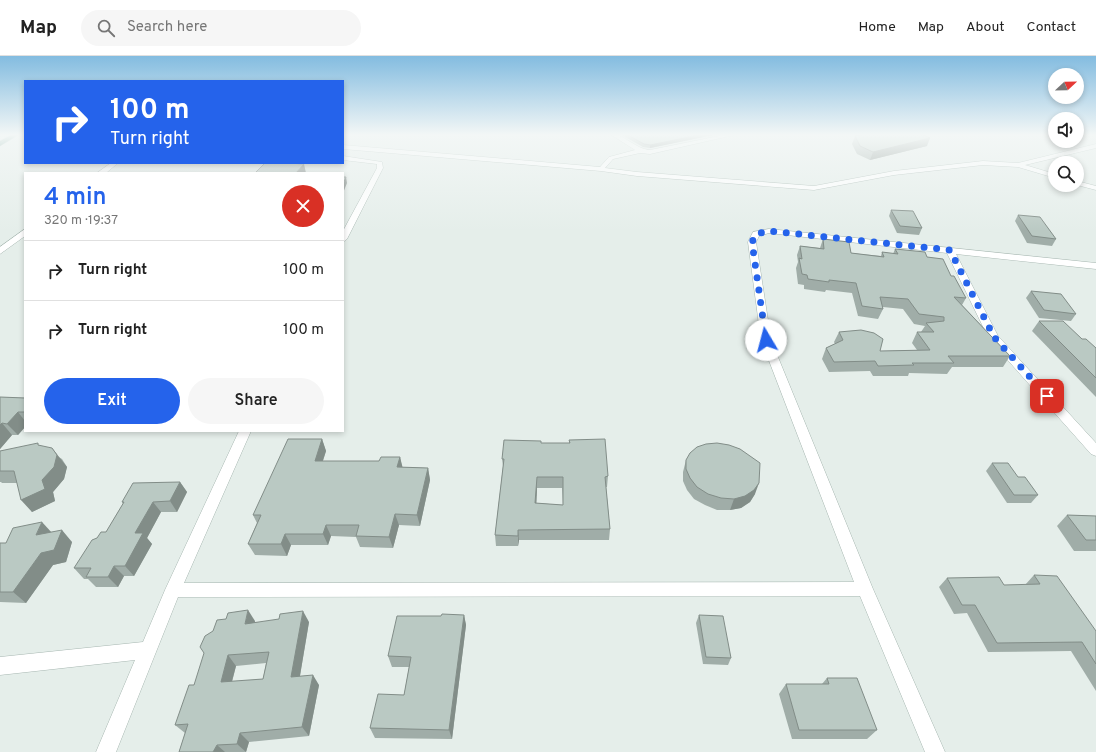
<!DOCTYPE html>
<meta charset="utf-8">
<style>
body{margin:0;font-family:Overpass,sans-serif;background:#f6f6f6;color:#222;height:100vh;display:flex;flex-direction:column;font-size:15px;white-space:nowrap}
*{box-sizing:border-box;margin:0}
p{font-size:13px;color:#767676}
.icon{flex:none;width:22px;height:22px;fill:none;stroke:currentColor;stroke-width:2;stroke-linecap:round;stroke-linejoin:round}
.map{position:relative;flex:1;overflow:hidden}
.panel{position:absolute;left:24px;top:116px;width:320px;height:260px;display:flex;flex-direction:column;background:#fff;border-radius:0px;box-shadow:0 2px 6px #0003}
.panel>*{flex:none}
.top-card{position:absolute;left:24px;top:24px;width:320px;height:84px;border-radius:0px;box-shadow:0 2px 6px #0003;background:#2563eb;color:#fff;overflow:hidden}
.needle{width:26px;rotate:68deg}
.buttons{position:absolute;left:1048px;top:12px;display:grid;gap:8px}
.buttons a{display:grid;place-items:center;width:36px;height:36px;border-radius:50%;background:#fff;box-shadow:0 2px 6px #0003;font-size:20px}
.pin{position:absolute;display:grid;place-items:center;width:34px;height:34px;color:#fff;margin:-17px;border-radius:8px;box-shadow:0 2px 6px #0006}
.me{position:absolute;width:44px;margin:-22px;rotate:352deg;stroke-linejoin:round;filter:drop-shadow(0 0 3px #0008)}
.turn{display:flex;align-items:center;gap:14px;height:84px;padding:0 20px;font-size:18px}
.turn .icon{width:52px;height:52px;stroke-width:2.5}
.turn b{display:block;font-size:28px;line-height:34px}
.round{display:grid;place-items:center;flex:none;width:42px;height:42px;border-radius:21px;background:#f6f6f6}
.summary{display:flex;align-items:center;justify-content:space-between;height:68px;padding:0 20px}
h1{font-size:24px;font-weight:600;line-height:30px;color:#2563eb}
.primary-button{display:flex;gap:8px;margin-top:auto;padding:8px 20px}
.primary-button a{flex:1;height:46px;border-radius:24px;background:#2563eb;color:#fff;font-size:16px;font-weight:600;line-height:46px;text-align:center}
.primary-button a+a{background:#f6f6f6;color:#222}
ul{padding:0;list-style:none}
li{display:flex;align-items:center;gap:12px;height:60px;padding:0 20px;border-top:1px solid #e0e0e0}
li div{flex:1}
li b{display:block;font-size:15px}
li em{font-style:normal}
header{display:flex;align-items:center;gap:24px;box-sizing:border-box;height:56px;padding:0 20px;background:#fff;border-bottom:1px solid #e0e0e0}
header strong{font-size:19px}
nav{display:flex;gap:22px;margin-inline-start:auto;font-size:14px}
.search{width:280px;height:36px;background:#f6f6f6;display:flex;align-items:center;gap:10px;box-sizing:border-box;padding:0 14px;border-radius:22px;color:#767676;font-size:15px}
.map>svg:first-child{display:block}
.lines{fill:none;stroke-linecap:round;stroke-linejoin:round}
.service-casing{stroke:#a7b7b1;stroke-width:1}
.minor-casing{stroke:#a7b7b1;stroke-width:1}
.trunk-casing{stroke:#c1cac8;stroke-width:1}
.service{fill:#fff;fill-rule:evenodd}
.minor{fill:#fff;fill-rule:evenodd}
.trunk{fill:#4c8a7c;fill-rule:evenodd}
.wall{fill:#a0ada8;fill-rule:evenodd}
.shaded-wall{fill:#828d88}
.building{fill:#bac9c3;stroke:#828d88;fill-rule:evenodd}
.route{stroke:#2563eb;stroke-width:7;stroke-dasharray:0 12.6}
</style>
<header>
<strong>Map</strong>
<div class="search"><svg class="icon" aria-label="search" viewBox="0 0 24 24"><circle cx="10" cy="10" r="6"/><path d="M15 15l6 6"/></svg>Search here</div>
<nav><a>Home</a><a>Map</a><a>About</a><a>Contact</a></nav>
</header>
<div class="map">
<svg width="1096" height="696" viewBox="0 0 1096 696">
<rect width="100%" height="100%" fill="#e5eeea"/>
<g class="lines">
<!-- service casing -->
<g class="service-casing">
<g id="service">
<path d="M610 78C625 78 635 93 650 94L729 78 734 79 650 98 640 97 613 103 605 112 637 116 814 130 894 115 983 105 1018 107 1096 88V92L1025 109 1055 118V122L1018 111 983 109 894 119 814 134 637 120 601 115 343 93V89L600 111 609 101 635 94Z"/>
<path d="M1077 125 1096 130V134L1077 129Z"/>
</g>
</g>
<!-- minor casing -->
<g class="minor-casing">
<g id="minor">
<path d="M343 100 382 106 383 112 347 183 343 186V175L377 112V108L343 104Z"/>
<path d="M111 107H118L106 117H97Z"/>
<path d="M25 173V180L0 198V191Z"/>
<path d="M769 173 1096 207V213L956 198 998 280 1096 387V400L1091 398 989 283 947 197 769 177 759 180 756 186 771 284 873 533 945 696H925L860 540 178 541 116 696H96L135 604 0 619V601L143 586 165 534 239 375H251L184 527 854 526 761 284 748 186 753 176Z"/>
</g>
</g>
<!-- trunk casing -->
<g class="trunk-casing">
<path id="trunk" d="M13 78H20L0 90V85Z"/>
</g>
<!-- service -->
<use href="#service" class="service"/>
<!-- minor -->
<use href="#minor" class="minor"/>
<!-- trunk -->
<use href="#trunk" class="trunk"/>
</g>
<!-- wall -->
<g class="wall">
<path d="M620 78H718L650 92 643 91Z"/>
<path d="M854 78H921L927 90 870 104 857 98 852 88 855 80H858Z"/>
<path d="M891 154 922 172 919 179 897 177 889 160Z"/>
<path d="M1018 159 1056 183 1052 190 1027 187 1015 165Z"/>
<path d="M823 183 851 197 881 200 882 196 893 198 895 193 927 201 951 220 966 242 962 249 1010 300 1003 311H952L947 318 909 317 908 320H873L870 315 829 316 822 303 826 292 835 288 834 286 839 276 880 295 917 294 912 287 917 276H921L925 270 914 268 903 253 883 251V253L878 263 858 260 852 237 826 234 825 236 804 233V229L798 228 796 212 798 206 797 199 800 190 820 192Z"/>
<path d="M1031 235 1076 258 1071 265 1039 262 1026 242Z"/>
<path d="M1039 265 1082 283 1096 292V341L1032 275Z"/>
<path d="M0 341 25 342V371L18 379H12L0 393Z"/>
<path d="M322 383 326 395 323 405H379L400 401 402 411 428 412 430 424 420 470 399 469 393 492 360 491 356 481 331 480 328 489H291L287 500 255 499 248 488 257 467 253 459Z"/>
<path d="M569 384 608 420 607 431H606L610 473 609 484H519L518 490H496L495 479 503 410 502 403 541 387H569ZM537 432H562L563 449 536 447Z"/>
<path d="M39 389 62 403 67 411 64 423 53 436 55 445 32 456 17 427H2L1 426H0V395Z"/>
<path d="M686 404 755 438 750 446 741 452 730 454H717L705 449 694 443 687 434 683 425V416Z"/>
<path d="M992 407 1018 421 1038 439 1031 447H1007L986 415Z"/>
<path d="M180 426 187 436 177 456H161L147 482 152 488 134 520H124L118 531H96L88 523H84L74 512 97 482 106 476 123 448 122 446Z"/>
<path d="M1067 459 1096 460V495H1074L1057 470Z"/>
<path d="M51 476 72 486 66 506 53 509 26 547 0 546V487H6Z"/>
<path d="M1034 519 1096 575V635L1071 595 988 596 967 557 954 558 939 531 947 522 1004 529H1025Z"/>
<path d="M464 559 466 569 452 683 375 682 370 672 404 639 409 611H392L388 600 441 560Z"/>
<path d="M699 559 731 602 728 609 703 608 696 567Z"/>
<path d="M255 565V566H309L300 620 319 629 309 680 249 686 246 696H179L185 677 175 669 194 629ZM266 607 263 623 232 626 236 610Z"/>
<path d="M827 622 877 674 867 683H792L779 638 786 628H822Z"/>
</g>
<!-- shaded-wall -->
<g class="shaded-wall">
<path d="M704 78H718L650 92V89Z"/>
<path d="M930 82 927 90 870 104 873 96Z"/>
<path d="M304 108 306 117H296Z"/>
<path d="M346 121 347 127 343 137V128Z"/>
<path d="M18 356 25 365V371L18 379 7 368Z"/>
<path d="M2 367 12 379 0 393V369Z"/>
<path d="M322 383 326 395 319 416 315 405Z"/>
<path d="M52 392 67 411 64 423 53 436 55 445 32 456 21 444 42 424Z"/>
<path d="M400 401 403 413 397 411Z"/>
<path d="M428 412 430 424 420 470 417 459Z"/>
<path d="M537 421V432L536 458 535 447Z"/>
<path d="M180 426 187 436 177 456 170 445Z"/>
<path d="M759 427 755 438 750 446 741 452 730 454 734 443Z"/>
<path d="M153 446 161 456 147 482 152 488 134 520 125 510 135 477Z"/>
<path d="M395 458 399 469 393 492 389 481Z"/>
<path d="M42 466 53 478 36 479Z"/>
<path d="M326 469 331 480 328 489 323 478Z"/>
<path d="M62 474 72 486 66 506 53 509 26 547 13 536 41 497Z"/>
<path d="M518 474 519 484 518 490Z"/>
<path d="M285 478 291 489 287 500 281 488Z"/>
<path d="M114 510 124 520 118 531 108 521Z"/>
<path d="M248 554 255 565 253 578 245 568Z"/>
<path d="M303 555 309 566 298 631 291 621Z"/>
<path d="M464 559 466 569 452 683 449 674Z"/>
<path d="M228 599 236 610 229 636 221 626Z"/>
<path d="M313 619 319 629 309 680 302 671Z"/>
<path d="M240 677 249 686 246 696 237 688Z"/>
<path d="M217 689 225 696H213Z"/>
</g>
<!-- building -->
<g class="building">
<path d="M626 78H704L650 89 644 88Z"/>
<path d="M866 78H921L930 82 873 96 860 90 855 80Z"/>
<path d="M265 107H287L304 108 296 117H255Z"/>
<path d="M343 121H346L343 128Z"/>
<path d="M891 154 913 155 922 172 900 170Z"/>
<path d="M1018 159 1040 161 1056 183 1032 180Z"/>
<path d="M823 183 849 186 851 197 884 201 882 196 898 198 895 193 925 196 927 201 943 203 951 220H954L966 242 954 241 1010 300H948L954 307H912L914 309 878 310 875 305 834 306 826 292 843 284 839 276 861 274 874 277 883 283 880 295 930 294 917 276H934L926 267 944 265V261L919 258 908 243 880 241 883 253 862 250 856 227 829 224V226L808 223 807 219 802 218 799 202 802 203 800 190 824 193Z"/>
<path d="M1031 235 1061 238 1076 258 1044 254Z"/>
<path d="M1039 265H1063L1082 283H1086L1096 292V322Z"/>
<path d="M0 341 25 342V356H18L7 368 2 367 0 369Z"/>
<path d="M288 383H322L315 405H379L381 401H400L397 411 428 412 417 459 395 458 389 481 356 480 359 469H326L323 478H285L281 488H248L261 459H253Z"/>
<path d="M605 383 608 420 605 421 610 473 518 474V480L495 479 504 403H502L504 384 541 385V387H570L569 384ZM537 421H563V449L535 447Z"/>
<path d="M38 387V389L52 392 57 399 54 411 42 424 45 433 21 444 14 415H0V395Z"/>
<path d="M717 387 729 389 740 393 760 407 759 427 754 434 745 440 734 443 721 442 708 438 697 431 690 422 686 413V404L690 397 697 391 706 388Z"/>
<path d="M992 407H1008L1018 421H1025L1038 439H1014Z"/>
<path d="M180 426 170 445 153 446 135 477H143L125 510H114L108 521H86L91 512H74L92 484 97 482 101 476H106L124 446H122L133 427Z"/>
<path d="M1067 459 1096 460V484H1086Z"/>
<path d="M42 466 36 479 62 474 54 494 41 497 13 536H0V487H6L13 472Z"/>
<path d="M1034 519 1057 520 1096 575V608L1082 586 997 587 975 549H962L947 522 999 521 1004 529 1040 528Z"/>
<path d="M248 554 245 568 279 563 280 558 303 555 291 621 313 619 302 671 240 677 237 688 217 689 213 696H179L188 668 175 669 189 629H194L204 597 200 591 205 580 213 575 217 564 226 563 228 557ZM269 596 263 623 221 626 228 599Z"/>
<path d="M442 558 464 559 449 674 370 672 378 638 404 639 411 601 388 600 397 560H441Z"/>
<path d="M699 559 723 560 731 602 706 601Z"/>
<path d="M827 622H857L877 674H799L786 628H829Z"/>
</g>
<!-- sky -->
<linearGradient id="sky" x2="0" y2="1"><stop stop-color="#83bce0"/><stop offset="0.45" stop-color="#f3f7f6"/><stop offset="1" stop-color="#f3f7f6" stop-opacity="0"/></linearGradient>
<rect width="1096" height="175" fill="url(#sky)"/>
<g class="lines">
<!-- route -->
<path class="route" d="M766 284 752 186 756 178 769 175 950 194 994 281 1047 340"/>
</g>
</svg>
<div class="buttons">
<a><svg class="needle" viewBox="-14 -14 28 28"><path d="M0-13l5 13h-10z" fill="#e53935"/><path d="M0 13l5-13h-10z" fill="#767676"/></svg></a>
<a><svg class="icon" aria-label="sound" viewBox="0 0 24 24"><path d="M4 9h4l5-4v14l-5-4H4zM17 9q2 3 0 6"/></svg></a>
<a><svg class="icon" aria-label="search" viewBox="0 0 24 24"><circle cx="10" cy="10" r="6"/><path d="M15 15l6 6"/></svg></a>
</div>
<div class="pin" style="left:1047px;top:340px;background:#d93025"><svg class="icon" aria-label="arrive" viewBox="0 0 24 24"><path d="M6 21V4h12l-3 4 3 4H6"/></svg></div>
<svg class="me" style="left:766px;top:284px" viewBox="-20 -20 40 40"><circle r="19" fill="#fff"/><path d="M0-13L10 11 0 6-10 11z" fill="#2563eb"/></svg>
<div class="top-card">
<div class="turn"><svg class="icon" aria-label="right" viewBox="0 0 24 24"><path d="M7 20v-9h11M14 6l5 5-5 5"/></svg><div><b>100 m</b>Turn right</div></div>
</div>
<section class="panel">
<div class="summary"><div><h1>4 min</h1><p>320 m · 19:37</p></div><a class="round" style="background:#d93025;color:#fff"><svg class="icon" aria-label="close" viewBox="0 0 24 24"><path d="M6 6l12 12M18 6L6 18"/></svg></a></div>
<ul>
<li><svg class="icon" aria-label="right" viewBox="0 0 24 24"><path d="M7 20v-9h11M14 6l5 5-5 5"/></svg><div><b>Turn right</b></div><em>100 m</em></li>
<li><svg class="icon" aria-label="right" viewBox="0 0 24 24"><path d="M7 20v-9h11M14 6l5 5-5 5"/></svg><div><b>Turn right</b></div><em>100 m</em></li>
</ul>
<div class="primary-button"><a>Exit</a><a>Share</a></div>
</section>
</div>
